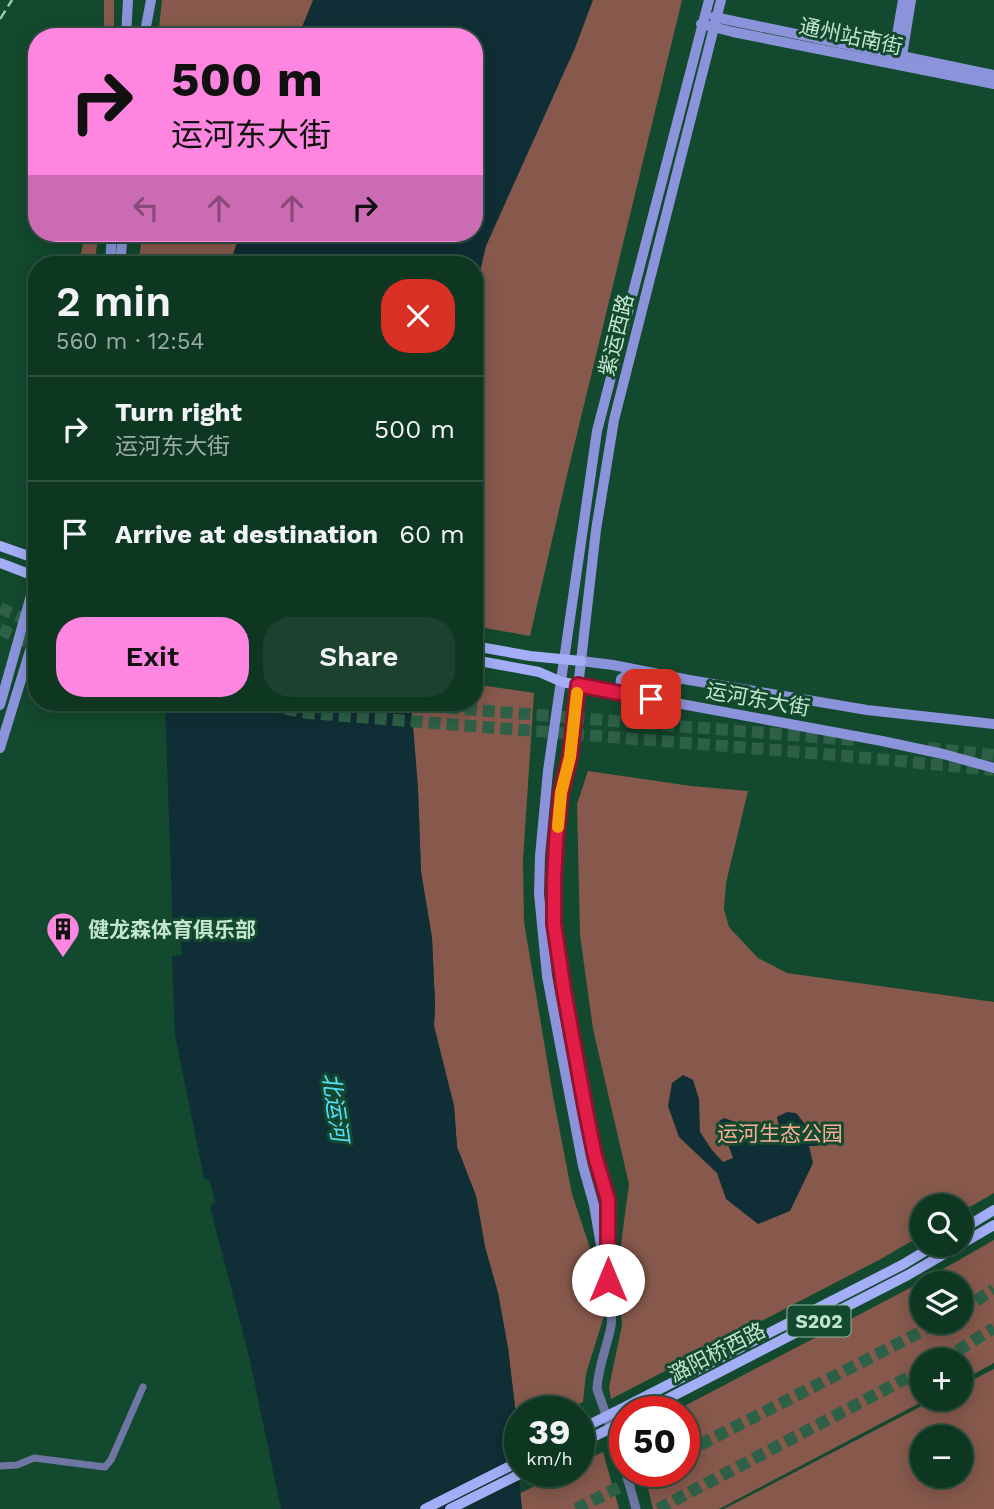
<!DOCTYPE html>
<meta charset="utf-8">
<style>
body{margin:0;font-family:"Work Sans","Noto Sans SC",sans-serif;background:#1c422f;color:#f1f3f6;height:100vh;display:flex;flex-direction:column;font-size:26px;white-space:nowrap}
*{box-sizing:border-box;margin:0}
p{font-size:23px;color:#9baca5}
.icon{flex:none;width:38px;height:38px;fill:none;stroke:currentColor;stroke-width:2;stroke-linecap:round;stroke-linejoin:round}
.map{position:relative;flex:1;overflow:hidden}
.sheet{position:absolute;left:28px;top:256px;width:455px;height:455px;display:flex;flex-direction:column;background:#0e3722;border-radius:28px;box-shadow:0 4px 18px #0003,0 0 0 2px #2e5140}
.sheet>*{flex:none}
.hud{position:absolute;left:28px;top:28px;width:455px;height:214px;border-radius:28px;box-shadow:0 4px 18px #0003,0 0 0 2px #2e5140;background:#fe86e0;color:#111;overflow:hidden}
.controls{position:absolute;left:910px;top:1194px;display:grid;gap:14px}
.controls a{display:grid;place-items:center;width:63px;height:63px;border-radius:50%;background:#0e3722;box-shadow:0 4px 18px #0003,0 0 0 2px #2e5140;font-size:35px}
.speed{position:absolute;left:504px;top:1396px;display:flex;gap:14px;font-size:35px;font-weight:700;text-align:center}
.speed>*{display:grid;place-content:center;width:91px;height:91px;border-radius:50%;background:#0e3722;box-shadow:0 4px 18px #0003,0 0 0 2px #2e5140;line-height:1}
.speed small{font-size:18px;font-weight:400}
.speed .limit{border:10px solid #d22;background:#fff;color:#111}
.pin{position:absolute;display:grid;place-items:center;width:60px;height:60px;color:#fff;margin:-30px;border-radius:14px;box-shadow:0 4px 10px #0006}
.me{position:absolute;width:77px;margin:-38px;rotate:0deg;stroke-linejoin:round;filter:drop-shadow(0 0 5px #0008)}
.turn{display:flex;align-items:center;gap:24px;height:147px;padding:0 28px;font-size:32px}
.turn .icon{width:91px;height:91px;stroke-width:2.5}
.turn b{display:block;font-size:49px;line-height:60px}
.lanes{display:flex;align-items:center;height:66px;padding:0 28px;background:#0003;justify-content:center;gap:35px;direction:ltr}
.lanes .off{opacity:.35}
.round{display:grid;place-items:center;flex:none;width:74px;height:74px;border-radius:28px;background:#1c422f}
.head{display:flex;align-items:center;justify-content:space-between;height:119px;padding:0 28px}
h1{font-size:42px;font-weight:600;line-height:52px}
.primary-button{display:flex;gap:14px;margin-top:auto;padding:14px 28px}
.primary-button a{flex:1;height:80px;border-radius:28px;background:#fe86e0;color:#111;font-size:28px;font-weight:600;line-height:80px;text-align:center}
.primary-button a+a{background:#1c422f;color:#f1f3f6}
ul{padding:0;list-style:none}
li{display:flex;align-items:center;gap:21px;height:105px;padding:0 28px;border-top:2px solid #2e5140}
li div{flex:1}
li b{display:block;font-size:26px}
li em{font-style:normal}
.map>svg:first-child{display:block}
.green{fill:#86594c;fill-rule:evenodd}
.water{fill:#102e35}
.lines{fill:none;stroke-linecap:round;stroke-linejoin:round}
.trunk-tunnel{stroke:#2d6046;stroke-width:12;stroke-dasharray:12 6;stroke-linecap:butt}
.motorway-tunnel{stroke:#2d6046;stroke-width:12;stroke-dasharray:12 6;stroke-linecap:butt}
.minor{stroke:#6f76a3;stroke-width:7}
.tertiary{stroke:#6f76a3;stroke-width:9}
.secondary{stroke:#8b94db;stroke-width:10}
.primary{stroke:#a3aef7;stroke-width:10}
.rail{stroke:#9fc5ae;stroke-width:2.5;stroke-dasharray:10 5;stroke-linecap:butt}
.primary-bridge{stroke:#a3aef7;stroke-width:10}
.route-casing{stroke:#92132f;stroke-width:18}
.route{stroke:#e11d48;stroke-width:12}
.slow{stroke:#f59e0b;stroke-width:12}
.labels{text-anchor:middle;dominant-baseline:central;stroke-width:6;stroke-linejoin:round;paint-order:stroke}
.shield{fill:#13492e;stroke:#8eb69f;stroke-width:2}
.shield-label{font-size:19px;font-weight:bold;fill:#c3e5cf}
.street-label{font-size:21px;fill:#c3e5cf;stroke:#13492e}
.poi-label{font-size:21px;font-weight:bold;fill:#c3e5cf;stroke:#13492e;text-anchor:start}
.park-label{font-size:21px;fill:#fcad96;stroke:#13492e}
.water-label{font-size:23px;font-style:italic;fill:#57deff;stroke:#13492e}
</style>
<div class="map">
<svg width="994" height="1509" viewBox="0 0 994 1509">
<rect width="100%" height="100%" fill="#13492e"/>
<!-- green -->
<g class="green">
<rect x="104" y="0" width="10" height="37"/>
<path d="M162 0H682L568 471 530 636 474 626V264H138L143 233H474V37H158Z"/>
<path d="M85 233H99L94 264H79Z"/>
<path d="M474 684 534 693 523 860 524 922 553 1096 572 1194 592 1254 604 1316 586 1374 583 1402 563 1412H520V1435L515 1437 513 1418 516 1415 508 1348 498 1293 485 1247 476 1196 457 1147 454 1106 434 1026 435 1004 432 938 421 872 418 789 411 702H474Z"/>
<path d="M588 771 691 786 748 791 726 883 724 909 729 927 758 958 787 973 994 1002V1193L961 1212V1206H922V1235L879 1260 611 1399 609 1387 622 1325 618 1267 629 1184 593 1029 580 935 577 804Z"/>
<path d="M994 1240V1363L961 1381V1360H922V1398H929L719 1509H653L644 1472H684V1412H673L908 1289ZM922 1283H961V1321H922Z"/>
<path d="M994 1369V1509H724L937 1398H961V1386ZM922 1437H961V1475H922Z"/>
<path d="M603 1452 619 1509H488L563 1472H579V1463Z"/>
</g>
<!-- water -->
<g class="water">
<path d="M313 0H593L575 48 486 246 474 298V264H230L240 233H474V37H298Z"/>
<path d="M165 702H411L418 789 421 872 432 938 435 1004 434 1026 454 1106 457 1147 476 1196 485 1247 498 1293 508 1348 516 1416 513 1418 522 1509H281L249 1356 210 1207 215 1202 210 1181 204 1178 175 1035 172 956 182 955 180 935H173Z"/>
<path d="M683 1075 693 1080 699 1099 700 1132 712 1150 723 1162 733 1158C729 1145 722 1134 719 1121L724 1118 741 1124 754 1126 759 1129 767 1138 775 1141 780 1132 777 1117 787 1112 796 1113 809 1129 818 1146H809L813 1163 790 1211 758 1224 726 1199 717 1173 679 1137 668 1106 672 1083Z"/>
</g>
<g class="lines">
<!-- trunk-tunnel -->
<g class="trunk-tunnel">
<path d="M0 608 37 625"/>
<path d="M0 629 37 647"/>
<path d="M250 702 308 713 825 754 994 770"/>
<path d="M375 702 854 740"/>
<path d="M928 748 994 755"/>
</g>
<!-- motorway-tunnel -->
<g class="motorway-tunnel">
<path d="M961 1311 994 1289"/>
<path d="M942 1360 994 1328"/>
<path d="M684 1453 942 1321"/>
<path d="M576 1509 649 1472"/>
<path d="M658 1509 922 1370"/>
</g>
<!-- minor -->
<path class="minor" d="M0 1466 17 1465 34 1458 105 1467 111 1460 143 1387"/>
<!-- tertiary -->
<g class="tertiary">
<path d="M608 1280C610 1295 613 1311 611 1326 607 1347 598 1367 597 1389L625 1469"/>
<path d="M626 1472 636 1509"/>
</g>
<!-- secondary -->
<g class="secondary">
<path d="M714 17 994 75"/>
<path d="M701 24 733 32 994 84"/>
<path d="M126 37 128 0"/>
<path d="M144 37 151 0"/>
<path d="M893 58 903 0"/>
<path d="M901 62 911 0"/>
<path d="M110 264 112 233"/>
<path d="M120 264 123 233"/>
<path d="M581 661 613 665 689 680 867 710 994 724"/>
<path d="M578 685 882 741 943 754 994 768"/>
<path d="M623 694 620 688 621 679 625 676 663 682 678 681"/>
<path d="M0 705 37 574"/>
<path d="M0 748 37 628"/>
<path d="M608 1262V1200L595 1155 586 1112 563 991 554 924V880L556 841 561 793 570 757 596 530 614 420 721 0"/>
<path d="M608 1280 606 1275 594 1205 583 1166 547 976 539 894 540 856 548 771 597 431 709 0"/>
</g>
<!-- primary -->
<g class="primary">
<path d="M0 546 37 559"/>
<path d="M0 563 37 577"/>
<path d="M474 646 530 656 581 661"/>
<path d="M474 660 539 672 562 682 578 685"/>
<path d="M961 1230 994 1210"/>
<path d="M615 1412 902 1265 937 1244"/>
<path d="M642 1412 908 1275 994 1225"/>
<path d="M425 1509 520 1461"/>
<path d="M450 1509 524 1472"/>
</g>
<!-- rail -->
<path class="rail" d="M0 19 12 0"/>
<!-- primary-bridge -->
<g class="primary-bridge">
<path d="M579 1430 615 1412"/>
<path d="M579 1444 617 1425"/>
</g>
</g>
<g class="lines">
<!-- route casing -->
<g class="route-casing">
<path id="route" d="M608 1280V1200L595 1156 586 1112 564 991 554 924V880L556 841 561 793 570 757 578 685 651 699"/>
</g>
<!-- route -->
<use href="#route" class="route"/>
<!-- slow -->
<path class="slow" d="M558 827 561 793 570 757 577 693"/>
</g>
<!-- icons -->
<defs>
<g id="building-pin" transform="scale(1.75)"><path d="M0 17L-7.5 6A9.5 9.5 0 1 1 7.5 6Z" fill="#fe86e0" stroke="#13492e"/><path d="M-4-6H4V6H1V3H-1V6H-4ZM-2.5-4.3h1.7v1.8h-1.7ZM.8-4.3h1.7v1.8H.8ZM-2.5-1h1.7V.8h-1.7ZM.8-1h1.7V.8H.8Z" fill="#111"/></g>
</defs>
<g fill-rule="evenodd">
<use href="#building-pin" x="63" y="929"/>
</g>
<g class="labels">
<!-- shield labels -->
<rect class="shield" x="787.5" y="1305.5" width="63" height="31" rx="5"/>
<g class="shield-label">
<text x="819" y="1321">S202</text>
</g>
<!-- street labels -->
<g class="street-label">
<text transform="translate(851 36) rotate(12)">通州站南街</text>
<text transform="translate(616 335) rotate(-76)">紫运西路</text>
<text transform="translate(758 699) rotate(10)">运河东大街</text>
<text transform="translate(717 1352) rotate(-27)">潞阳桥西路</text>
</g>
<!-- poi labels -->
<g class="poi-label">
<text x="88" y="929">健龙森体育俱乐部</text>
</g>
<!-- park labels -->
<g class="park-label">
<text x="780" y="1133">运河生态公园</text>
</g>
<!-- water labels -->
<g class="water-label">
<text transform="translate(335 1107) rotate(82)">北运河</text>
</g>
</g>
</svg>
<div class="controls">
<a><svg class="icon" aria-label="search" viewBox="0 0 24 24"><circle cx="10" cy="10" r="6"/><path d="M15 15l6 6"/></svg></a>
<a><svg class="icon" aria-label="layers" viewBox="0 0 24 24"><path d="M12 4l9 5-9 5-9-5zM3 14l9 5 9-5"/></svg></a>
<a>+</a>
<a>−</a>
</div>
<div class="speed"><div>39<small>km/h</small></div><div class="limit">50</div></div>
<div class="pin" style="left:651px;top:699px;background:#d93025"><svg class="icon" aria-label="arrive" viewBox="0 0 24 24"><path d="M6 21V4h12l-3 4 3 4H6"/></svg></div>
<svg class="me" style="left:608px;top:1280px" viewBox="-20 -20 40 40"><circle r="19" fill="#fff"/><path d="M0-13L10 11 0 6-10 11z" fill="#e11d48"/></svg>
<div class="hud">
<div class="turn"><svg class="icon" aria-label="right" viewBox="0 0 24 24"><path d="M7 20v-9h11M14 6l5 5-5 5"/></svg><div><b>500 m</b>运河东大街</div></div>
<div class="lanes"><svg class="icon off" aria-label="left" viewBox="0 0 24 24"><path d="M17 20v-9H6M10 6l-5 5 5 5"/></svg><svg class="icon off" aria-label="ahead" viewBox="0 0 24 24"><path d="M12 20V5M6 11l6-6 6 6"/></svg><svg class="icon off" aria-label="ahead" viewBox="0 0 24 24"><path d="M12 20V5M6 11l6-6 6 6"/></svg><svg class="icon" aria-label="right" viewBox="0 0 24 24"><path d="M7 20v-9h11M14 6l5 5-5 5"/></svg></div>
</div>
<section class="sheet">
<div class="head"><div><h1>2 min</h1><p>560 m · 12:54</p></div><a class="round" style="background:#d93025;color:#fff"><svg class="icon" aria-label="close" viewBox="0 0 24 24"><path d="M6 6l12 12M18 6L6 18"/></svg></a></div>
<ul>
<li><svg class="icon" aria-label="right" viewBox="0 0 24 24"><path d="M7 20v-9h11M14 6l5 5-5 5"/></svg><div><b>Turn right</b><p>运河东大街</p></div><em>500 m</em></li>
<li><svg class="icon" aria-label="arrive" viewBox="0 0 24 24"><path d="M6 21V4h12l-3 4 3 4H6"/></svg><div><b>Arrive at destination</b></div><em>60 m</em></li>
</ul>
<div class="primary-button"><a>Exit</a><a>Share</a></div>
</section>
</div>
